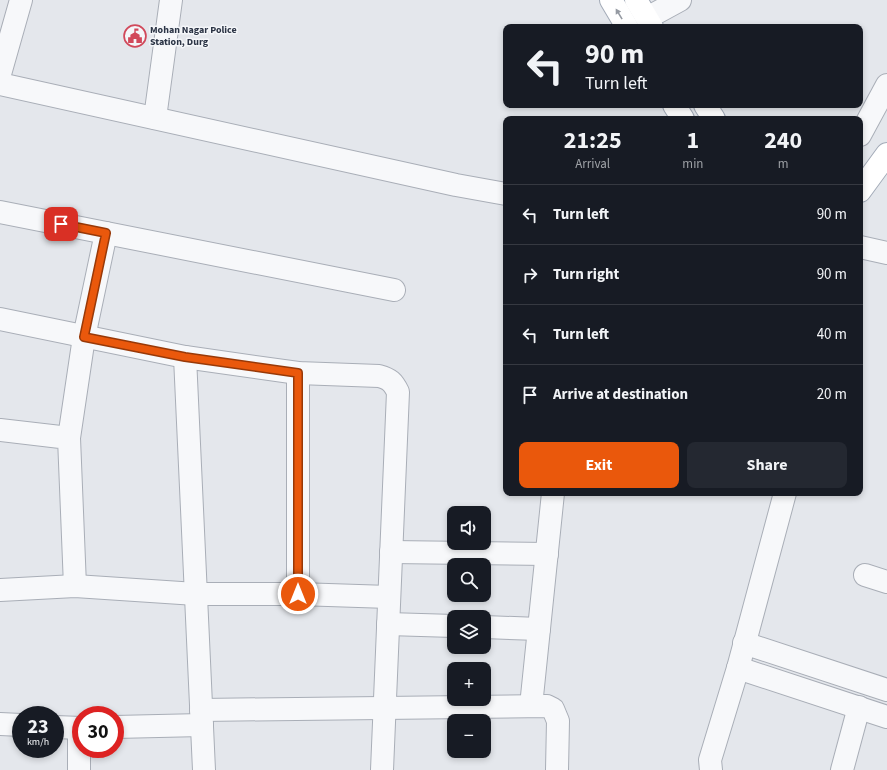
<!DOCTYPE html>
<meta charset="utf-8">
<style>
body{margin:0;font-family:"Source Sans 3",sans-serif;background:#242831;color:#f1f3f6;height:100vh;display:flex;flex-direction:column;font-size:15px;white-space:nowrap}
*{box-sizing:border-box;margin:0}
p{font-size:13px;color:#9ea1a6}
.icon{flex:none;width:22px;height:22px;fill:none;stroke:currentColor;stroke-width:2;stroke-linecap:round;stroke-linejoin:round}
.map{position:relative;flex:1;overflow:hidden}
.side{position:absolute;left:503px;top:116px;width:360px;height:380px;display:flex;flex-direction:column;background:#171b24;border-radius:8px;box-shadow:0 2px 6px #0003}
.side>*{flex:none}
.banner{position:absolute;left:503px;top:24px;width:360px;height:84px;border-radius:8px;box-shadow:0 2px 6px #0003;background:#171b24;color:#f1f3f6;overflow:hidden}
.tools{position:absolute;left:447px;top:506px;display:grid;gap:8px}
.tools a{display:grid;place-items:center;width:44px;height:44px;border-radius:8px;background:#171b24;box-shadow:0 2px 6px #0003;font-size:20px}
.speed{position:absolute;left:12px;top:706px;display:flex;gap:8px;font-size:20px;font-weight:700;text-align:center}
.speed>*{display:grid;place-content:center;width:52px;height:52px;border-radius:50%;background:#171b24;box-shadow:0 2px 6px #0003;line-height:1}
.speed small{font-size:10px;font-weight:400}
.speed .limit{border:6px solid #d22;background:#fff;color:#111}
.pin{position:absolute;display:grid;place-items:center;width:34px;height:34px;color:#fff;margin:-17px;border-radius:8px;box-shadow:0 2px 6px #0006}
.me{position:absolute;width:44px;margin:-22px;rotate:0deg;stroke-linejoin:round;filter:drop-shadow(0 0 3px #0008)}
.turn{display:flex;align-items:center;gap:14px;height:84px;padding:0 16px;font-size:18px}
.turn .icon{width:52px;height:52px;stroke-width:2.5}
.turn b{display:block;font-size:28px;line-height:34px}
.eta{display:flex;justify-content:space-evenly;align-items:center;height:68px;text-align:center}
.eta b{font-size:24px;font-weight:700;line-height:28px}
.cta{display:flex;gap:8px;margin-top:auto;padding:8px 16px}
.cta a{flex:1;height:46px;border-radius:8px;background:#ea580c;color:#fff;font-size:16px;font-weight:700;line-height:46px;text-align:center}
.cta a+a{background:#242831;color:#f1f3f6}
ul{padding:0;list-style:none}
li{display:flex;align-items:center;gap:12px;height:60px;padding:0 16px;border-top:1px solid #363941}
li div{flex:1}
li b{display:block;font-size:15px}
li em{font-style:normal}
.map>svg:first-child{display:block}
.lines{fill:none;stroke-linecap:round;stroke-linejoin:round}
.minor-casing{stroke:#a9aeb7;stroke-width:24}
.major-casing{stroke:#a3abb8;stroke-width:24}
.minor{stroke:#f7f8fa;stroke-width:22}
.major{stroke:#fff;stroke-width:22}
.oneway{fill:#959aa2}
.route-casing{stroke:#983908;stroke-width:10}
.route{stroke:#ea580c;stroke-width:7}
.labels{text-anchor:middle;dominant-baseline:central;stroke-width:3;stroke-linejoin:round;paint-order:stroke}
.poi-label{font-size:10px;font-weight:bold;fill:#2b3445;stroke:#f4f6f9;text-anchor:start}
</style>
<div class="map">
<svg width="887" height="770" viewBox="0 0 887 770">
<rect width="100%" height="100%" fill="#e4e7ec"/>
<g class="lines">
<!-- minor casing -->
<g class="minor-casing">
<g id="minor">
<path d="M647 18 680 0"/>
<path d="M0 74 21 0"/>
<path d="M0 84 456 185 506 194"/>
<path d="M155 118 171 0"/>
<path d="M860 135 887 85"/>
<path d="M0 212 394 290"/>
<path d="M860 247 887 253"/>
<path d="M0 319 185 357 298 373 379 376C390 379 393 382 398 392L382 770"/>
<path d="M185 357 204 770"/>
<path d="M298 373V594"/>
<path d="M0 430 69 438 75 586"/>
<path d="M69 438 84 337 106 233"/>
<path d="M391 552 547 554"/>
<path d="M865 575 887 582"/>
<path d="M0 590 75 586 196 594H298L389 597"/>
<path d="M388 624 454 626"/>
<path d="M484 627 539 629"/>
<path d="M744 643 887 690"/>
<path d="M738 668 887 717"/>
<path d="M531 706 553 493"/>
<path d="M201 710 547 706 553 709 558 721 557 770"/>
<path d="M0 724 21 725"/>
<path d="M55 727 81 728"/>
<path d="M115 727 202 725"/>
<path d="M79 728V770"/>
<path d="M711 770 710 760 738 668 785 493"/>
<path d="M842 770 859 707"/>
</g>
</g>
<!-- major casing -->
<g class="major-casing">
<g id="major">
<path d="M611 0 627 27"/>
<path d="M636 0 652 27"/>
<path d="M674 105 683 119"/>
<path d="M705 105 714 119"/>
<path d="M860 191 887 154"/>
</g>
</g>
<!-- minor -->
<use href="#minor" class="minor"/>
<!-- major -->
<use href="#major" class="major"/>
</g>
<!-- one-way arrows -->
<defs><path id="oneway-solid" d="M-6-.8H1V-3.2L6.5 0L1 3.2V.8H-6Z"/></defs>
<use class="oneway" href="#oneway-solid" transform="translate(619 14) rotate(-121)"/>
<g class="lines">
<!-- route casing -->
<g class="route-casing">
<path id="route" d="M61 224 106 233 84 337 185 357 298 373V594"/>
</g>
<!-- route -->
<use href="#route" class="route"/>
</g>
<!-- icons -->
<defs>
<g id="civic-ring" transform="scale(1.15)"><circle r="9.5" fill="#f4f6f9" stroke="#d1495b" stroke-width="1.5"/><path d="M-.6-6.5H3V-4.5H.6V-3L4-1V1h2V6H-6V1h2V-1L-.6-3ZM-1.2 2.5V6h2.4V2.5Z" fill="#d1495b"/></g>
</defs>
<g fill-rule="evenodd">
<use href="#civic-ring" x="135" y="36"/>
</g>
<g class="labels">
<!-- poi labels -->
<g class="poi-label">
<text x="150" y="30">Mohan Nagar Police<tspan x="150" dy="12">Station, Durg</tspan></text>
</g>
</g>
</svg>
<div class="tools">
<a><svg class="icon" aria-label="sound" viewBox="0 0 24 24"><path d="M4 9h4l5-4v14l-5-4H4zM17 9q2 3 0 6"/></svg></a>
<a><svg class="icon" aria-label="search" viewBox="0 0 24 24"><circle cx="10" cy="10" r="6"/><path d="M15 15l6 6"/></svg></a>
<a><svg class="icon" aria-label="layers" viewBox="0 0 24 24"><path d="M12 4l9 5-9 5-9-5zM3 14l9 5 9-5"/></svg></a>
<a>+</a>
<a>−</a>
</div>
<div class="speed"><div>23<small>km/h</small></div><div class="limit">30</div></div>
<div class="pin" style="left:61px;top:224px;background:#d93025"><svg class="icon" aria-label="arrive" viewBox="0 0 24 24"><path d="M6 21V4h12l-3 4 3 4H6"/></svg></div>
<svg class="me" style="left:298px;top:594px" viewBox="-20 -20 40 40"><circle r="17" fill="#ea580c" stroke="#fff" stroke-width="3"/><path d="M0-11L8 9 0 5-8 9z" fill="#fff"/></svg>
<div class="banner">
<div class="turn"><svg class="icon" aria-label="left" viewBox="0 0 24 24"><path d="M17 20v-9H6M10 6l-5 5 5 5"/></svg><div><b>90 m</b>Turn left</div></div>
</div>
<section class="side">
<div class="eta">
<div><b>21:25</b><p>Arrival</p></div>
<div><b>1</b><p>min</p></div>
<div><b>240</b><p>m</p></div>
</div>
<ul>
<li><svg class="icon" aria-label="left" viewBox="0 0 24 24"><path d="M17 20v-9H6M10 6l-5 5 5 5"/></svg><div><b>Turn left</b></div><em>90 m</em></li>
<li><svg class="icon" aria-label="right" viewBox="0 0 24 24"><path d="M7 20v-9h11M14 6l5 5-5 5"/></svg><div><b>Turn right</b></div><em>90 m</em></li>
<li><svg class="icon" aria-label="left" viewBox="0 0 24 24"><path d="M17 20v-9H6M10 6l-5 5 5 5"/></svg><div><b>Turn left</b></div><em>40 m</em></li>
<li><svg class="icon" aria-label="arrive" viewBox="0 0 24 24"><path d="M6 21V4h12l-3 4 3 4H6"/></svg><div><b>Arrive at destination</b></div><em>20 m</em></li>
</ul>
<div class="cta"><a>Exit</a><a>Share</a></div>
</section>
</div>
